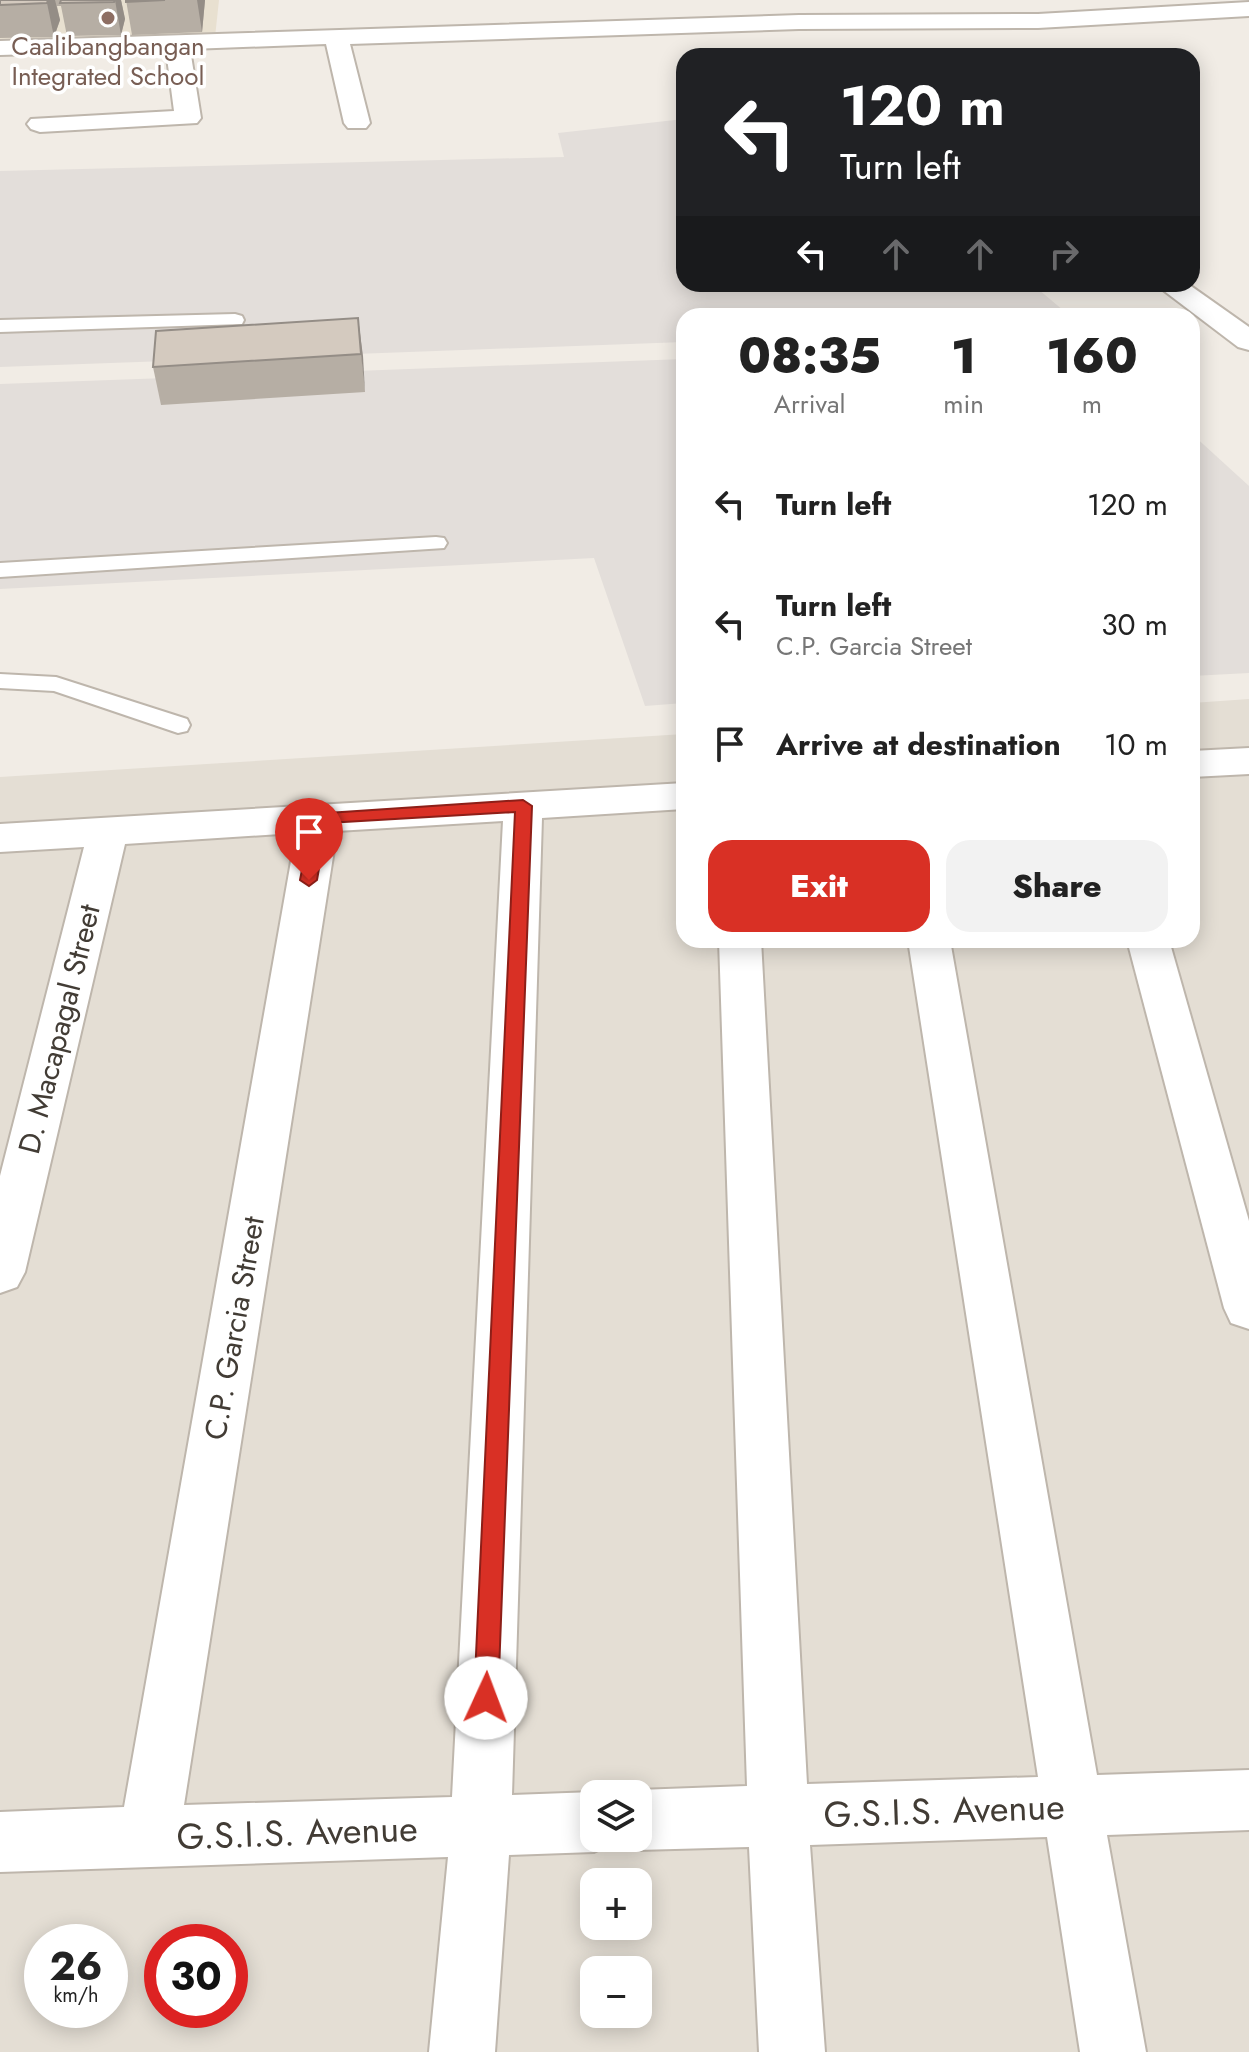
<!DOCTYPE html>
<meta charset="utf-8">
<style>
body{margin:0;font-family:Jost,sans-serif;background:#f2f2f2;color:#222;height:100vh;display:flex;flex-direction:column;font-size:30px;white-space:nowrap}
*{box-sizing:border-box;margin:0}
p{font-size:26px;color:#767676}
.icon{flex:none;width:44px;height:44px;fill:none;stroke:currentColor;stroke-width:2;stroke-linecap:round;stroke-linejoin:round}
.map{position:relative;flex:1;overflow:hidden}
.sheet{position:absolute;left:676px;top:308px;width:524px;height:640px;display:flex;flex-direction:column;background:#fff;border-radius:24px;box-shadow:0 4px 20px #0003}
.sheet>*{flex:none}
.banner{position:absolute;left:676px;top:48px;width:524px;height:244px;border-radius:24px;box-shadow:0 4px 20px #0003;background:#202124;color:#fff;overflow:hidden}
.controls{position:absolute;left:580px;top:1780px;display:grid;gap:16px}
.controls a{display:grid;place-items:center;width:72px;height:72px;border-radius:16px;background:#fff;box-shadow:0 4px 20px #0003;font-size:40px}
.speed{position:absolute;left:24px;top:1924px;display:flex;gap:16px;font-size:40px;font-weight:700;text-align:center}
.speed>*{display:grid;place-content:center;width:104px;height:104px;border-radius:50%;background:#fff;box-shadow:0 4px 20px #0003;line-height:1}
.speed small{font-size:20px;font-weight:400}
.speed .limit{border:12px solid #d22;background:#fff;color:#111}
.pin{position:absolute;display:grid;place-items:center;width:68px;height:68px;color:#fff;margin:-82px -34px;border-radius:50% 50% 50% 0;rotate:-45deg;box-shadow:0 0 8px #0007}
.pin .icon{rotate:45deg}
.me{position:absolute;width:88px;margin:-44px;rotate:2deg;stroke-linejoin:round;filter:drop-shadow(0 0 6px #0008)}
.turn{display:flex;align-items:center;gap:28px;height:168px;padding:0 32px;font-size:36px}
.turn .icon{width:104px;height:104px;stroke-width:2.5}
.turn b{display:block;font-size:56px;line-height:68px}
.lanes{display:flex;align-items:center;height:76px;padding:0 32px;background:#0003;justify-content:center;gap:40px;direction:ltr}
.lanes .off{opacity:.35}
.eta{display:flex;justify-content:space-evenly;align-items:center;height:136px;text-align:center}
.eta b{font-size:48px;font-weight:800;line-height:56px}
.primary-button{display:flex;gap:16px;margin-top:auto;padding:16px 32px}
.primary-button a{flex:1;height:92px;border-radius:24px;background:#d93025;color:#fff;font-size:32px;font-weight:800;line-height:92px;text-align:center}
.primary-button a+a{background:#f2f2f2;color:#222}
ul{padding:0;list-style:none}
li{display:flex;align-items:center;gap:24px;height:120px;padding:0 32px}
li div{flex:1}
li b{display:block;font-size:30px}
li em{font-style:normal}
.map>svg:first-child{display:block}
.residential{fill:#e4ded4;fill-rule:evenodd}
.industrial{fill:#e3deda}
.education{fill:#e8e0d0}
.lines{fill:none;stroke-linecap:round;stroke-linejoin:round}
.lane-casing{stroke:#beb6ac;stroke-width:4}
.street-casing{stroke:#beb6ac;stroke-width:4}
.lane{fill:#fff;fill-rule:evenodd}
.street{fill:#fff;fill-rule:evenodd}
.wall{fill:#b6aea4}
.shaded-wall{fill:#948d86}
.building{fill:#d4cabf;stroke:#948d86;stroke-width:2}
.route{fill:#d93025;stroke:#8d1f18;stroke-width:2}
.education-dot{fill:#8d6e63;stroke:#fff;stroke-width:3}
.labels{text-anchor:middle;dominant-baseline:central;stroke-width:7;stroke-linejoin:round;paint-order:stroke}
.far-education-label{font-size:26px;fill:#785e54;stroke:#fff}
.street-label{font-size:30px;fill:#423c35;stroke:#fff}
.near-street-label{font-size:36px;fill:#423c35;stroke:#fff}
</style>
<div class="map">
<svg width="1249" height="2052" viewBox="0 0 1249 2052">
<rect width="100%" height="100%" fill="#f1ece5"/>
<!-- residential -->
<path class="residential" d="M1249 699V2052H0V777L684 734V940H1192V703ZM594 1794H638V1838H594ZM594 1882H638V1926H594ZM42 1942H110V2010H42ZM162 1942H230V2010H162ZM594 1970H638V2014H594Z"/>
<!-- industrial -->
<g class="industrial">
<path d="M684 119V284H1032L1070 316H684V342L0 367V171L564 157 558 133Z"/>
<path d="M684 359V703L645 706 594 558 0 589V384Z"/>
<path d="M1192 434 1249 486V673L1192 676Z"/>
</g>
<!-- education -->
<path class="education" d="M0 0H219L215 37 0 43Z"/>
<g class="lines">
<!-- lane casing -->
<g class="lane-casing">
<g id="lane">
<path d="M235 314 242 316 244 320 242 324 0 332V320Z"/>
<path d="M436 537 444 538 447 543 444 548 0 577V563Z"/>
<path d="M0 674 56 677 187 719 190 725 187 731 178 733 54 691 0 688Z"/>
</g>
</g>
<!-- street casing -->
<g class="street-casing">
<g id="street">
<path d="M1249 2V16L1038 28 799 29 350 44 370 123 366 128H348L344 123 326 44 190 49 201 118 197 123 40 132 31 129 27 124 31 119 174 111 166 50 0 55V41L799 15 1038 14Z"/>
<path d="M1155 284H1188L1249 327V350L1238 347Z"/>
<path d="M1249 748V774L1192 777V751Z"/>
<path d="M684 783V809L542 818 512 1795 594 1792 599 1794H594V1838H638V1794H628L638 1790 747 1786 719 940H761L807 1784 1038 1777 908 940H950L1097 1775 1249 1770V1830L1107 1835 1146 2052H1080L1047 1837 810 1845 825 2052H759L749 1847 638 1850 616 1841 594 1852 509 1855 495 2052H429L448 1857 0 1872V1812L124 1807 296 833 125 844 25 1272 17 1287 0 1293V1176L84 847 0 852V824ZM503 821 452 1797 184 1805 337 831Z"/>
<path d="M1127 940H1169L1249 1221V1329L1231 1323 1224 1308Z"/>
</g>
</g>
<!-- lane -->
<use href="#lane" class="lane"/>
<!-- street -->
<use href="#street" class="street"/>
</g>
<!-- wall -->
<g class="wall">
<path d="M0 0H121L125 19 121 35 67 36 61 6H57L60 20 54 37 0 38Z"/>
<path d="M126 0H205L202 32 132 35Z"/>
<path d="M358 318 365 392 161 405 153 367Z"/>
</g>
<!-- shaded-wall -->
<g class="shaded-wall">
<path d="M48 0H55L60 20 54 37 47 3Z"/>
<path d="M115 0H121L125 19 121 35Z"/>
<path d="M197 0H205L202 32Z"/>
<path d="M358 318 363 356 365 392 361 354Z"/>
</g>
<!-- building -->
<g class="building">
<path d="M0 0H48L47 3 0 5Z"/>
<path d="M61 0H115L114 2 60 3Z"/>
<path d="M126 0H165L126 2Z"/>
<path d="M358 318 361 354 153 367 156 331Z"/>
</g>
<!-- route -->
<path class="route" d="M523 800 532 806 498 1698 495 1706 486 1710 478 1706 474 1698 515 812 327 823 317 880 309 886 300 880 313 814Z"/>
<!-- markers -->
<circle class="education-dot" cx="108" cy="18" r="8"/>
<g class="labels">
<!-- far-education labels -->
<g class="far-education-label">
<text x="108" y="46">Caalibangbangan<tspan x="108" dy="30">Integrated School</tspan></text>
</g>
<!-- street labels -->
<g class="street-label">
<text transform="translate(59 1029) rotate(-76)">D. Macapagal Street</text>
<text transform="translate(234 1328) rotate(-80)">C.P. Garcia Street</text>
</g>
<!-- near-street labels -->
<g class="near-street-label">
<text transform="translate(944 1810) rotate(-2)">G.S.I.S. Avenue</text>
<text transform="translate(297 1832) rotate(-2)">G.S.I.S. Avenue</text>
</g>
</g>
</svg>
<div class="controls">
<a><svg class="icon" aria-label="layers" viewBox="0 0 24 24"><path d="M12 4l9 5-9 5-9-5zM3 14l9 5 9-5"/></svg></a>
<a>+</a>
<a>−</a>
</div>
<div class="speed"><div>26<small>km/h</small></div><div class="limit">30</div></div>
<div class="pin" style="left:309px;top:880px;background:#d93025"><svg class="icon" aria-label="arrive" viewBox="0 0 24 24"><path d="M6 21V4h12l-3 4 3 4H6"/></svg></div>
<svg class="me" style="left:486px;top:1698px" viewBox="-20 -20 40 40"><circle r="19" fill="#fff"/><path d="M0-13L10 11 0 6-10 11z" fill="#d93025"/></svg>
<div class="banner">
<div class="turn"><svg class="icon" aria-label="left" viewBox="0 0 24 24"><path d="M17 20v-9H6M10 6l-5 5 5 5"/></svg><div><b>120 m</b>Turn left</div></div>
<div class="lanes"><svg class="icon" aria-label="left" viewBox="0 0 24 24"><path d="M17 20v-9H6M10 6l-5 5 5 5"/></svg><svg class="icon off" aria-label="ahead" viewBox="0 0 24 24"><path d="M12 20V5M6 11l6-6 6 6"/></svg><svg class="icon off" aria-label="ahead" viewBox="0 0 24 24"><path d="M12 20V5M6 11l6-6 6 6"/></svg><svg class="icon off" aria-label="right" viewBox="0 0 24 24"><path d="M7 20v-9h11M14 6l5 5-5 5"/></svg></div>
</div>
<section class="sheet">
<div class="eta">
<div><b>08:35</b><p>Arrival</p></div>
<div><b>1</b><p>min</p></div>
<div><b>160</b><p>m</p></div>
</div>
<ul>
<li><svg class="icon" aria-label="left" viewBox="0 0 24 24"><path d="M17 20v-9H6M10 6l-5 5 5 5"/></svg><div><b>Turn left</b></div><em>120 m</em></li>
<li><svg class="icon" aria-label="left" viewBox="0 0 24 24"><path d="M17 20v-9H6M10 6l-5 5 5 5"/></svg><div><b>Turn left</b><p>C.P. Garcia Street</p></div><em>30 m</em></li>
<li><svg class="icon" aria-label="arrive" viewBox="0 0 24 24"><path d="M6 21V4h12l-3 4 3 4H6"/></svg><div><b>Arrive at destination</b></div><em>10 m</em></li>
</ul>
<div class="primary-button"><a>Exit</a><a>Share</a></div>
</section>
</div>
